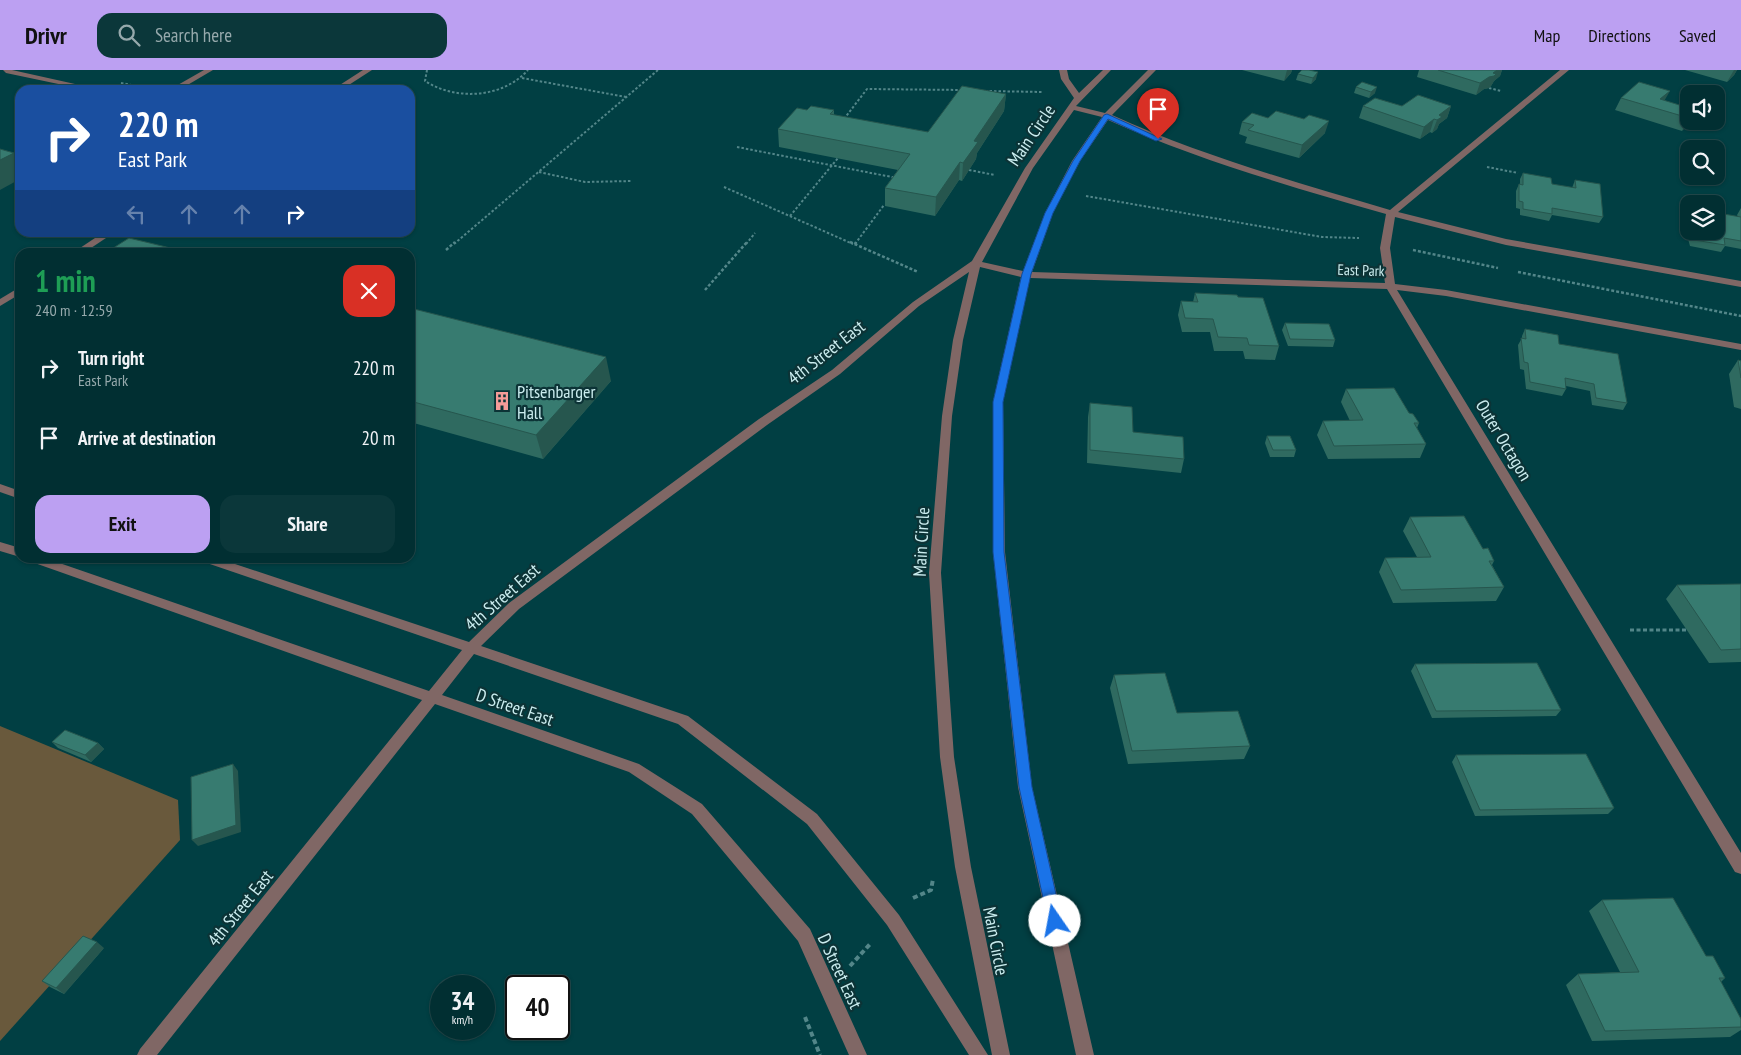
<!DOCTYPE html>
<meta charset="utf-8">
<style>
body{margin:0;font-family:"PT Sans Narrow",sans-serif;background:#0b373a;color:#f1f3f6;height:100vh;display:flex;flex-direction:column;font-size:19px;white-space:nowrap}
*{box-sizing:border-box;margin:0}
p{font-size:16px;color:#96a9ac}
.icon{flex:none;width:28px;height:28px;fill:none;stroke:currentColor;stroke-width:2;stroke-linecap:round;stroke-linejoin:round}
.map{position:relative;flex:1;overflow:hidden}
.panel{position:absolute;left:15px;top:178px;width:400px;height:315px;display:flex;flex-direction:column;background:#012f32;border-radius:15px;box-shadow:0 1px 4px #0004,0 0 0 1px #234a4d}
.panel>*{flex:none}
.banner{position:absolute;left:15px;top:15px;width:400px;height:152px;border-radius:15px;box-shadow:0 1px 4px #0004,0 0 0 1px #234a4d;background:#1a4fa0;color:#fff;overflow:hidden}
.controls{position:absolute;left:1680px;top:15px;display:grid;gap:10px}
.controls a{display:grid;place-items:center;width:45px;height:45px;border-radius:10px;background:#012f32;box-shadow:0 1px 4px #0004,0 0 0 1px #234a4d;font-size:25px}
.speed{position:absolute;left:430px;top:905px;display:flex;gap:10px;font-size:25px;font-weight:700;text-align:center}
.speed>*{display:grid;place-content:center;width:65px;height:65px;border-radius:50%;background:#012f32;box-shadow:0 1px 4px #0004,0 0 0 1px #234a4d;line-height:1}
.speed small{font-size:12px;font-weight:400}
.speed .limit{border:2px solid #111;border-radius:8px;background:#fff;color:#111}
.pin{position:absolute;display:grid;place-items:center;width:42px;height:42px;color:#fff;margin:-51px -21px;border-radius:50% 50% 50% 0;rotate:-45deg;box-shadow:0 0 5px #0007}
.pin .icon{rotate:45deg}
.me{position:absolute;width:55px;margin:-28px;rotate:348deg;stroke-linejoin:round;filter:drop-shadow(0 0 4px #0008)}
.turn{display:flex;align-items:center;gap:18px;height:105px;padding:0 20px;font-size:22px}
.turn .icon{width:65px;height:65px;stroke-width:2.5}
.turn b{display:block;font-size:35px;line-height:42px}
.lanes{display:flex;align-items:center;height:48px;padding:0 20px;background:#0003;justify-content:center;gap:25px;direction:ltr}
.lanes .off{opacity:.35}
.round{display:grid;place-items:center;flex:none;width:52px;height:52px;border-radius:15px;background:#0b373a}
.headline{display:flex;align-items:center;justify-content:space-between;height:85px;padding:0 20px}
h1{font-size:30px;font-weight:600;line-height:38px;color:#1e9e55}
.primary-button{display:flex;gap:10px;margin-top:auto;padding:10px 20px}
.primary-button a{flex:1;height:58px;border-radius:15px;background:#bca0f2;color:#111;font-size:20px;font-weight:600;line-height:58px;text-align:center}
.primary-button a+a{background:#0b373a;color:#f1f3f6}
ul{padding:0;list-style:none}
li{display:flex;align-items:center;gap:15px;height:70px;padding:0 20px}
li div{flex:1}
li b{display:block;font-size:19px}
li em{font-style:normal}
header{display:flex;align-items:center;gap:30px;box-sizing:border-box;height:70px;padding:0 25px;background:#bca0f2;color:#111}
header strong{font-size:24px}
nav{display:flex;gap:28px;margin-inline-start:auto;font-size:18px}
.search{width:350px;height:45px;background:#0b373a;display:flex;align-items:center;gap:12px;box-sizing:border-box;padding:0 18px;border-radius:15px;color:#96a9ac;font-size:19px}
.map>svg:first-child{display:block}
.green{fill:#69593c}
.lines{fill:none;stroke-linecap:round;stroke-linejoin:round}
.path-far3{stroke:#538689;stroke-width:2;stroke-dasharray:2.5 2;stroke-linecap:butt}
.path-far2{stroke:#538689;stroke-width:2.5;stroke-dasharray:3 2;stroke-linecap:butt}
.path-far1{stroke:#538689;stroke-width:3;stroke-dasharray:4 2.5;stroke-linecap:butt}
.path{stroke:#538689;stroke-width:4;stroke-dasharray:5 3;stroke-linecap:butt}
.minor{fill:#806765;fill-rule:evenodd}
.wall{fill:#2f6a60}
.shaded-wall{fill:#26564e}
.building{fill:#377b70;stroke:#26564e}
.route{fill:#1a73e8;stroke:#114b97}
.labels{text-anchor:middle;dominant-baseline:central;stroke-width:4.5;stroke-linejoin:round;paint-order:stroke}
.far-street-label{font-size:15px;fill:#cbedef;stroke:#0c3336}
.street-label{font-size:18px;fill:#cbedef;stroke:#0c3336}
.poi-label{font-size:18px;fill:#cbedef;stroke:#0c3336;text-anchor:start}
</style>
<header>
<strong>Drivr</strong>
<div class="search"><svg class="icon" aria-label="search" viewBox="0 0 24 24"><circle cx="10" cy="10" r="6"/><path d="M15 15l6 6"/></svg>Search here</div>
<nav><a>Map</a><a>Directions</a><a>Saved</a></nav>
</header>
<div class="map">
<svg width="1741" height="985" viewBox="0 0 1741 985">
<rect width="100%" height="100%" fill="#013f43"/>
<!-- green -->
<path class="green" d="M0 656 178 730 180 770 0 971Z"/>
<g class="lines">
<!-- path-far3 -->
<g class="path-far3">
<path d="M427 0 425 11C456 31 503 28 528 0"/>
<path d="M522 8 626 27"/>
<path d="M121 13 147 18"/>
<path d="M1489 18 1501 21"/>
<path d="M985 21 1043 22"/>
<path d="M844 49 867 19 963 20"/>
<path d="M737 77 897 108"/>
<path d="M1487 97 1518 103"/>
<path d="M969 100 995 105"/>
<path d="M539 102 585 112 632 111"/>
<path d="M724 117 853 174"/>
<path d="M1086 126 1322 167 1359 168"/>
<path d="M790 146 838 88"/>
<path d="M454 174 658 0"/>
<path d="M746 174 755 163"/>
<path d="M855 174 884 135"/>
</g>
<!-- path-far2 -->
<g class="path-far2">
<path d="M850 172 918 202"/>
<path d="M855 174 856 172"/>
<path d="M446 180 455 172"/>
<path d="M1413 180 1498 198"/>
<path d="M1518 202 1741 246"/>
<path d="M705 220 747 172"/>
</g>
<!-- path-far1 -->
<path class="path-far1" d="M1630 560H1687"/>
<!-- path -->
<g class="path">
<path d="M913 828 931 820 933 809"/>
<path d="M850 896 871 873"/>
<path d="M805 947 820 985"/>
</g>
<!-- minor -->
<g class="minor">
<path d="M3 0H12L102 20H87L6 3Z"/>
<path d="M204 0H213L179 20H169Z"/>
<path d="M363 0H372L341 20H332Z"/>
<path d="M1059 0H1067L1069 9 1079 23 1103 0H1111L1076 36 1105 43 1148 0H1156L1112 45C1202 86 1295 112 1390 140L1560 0H1569L1398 142 1506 169 1741 211V217L1506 175 1395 147 1390 178 1395 214 1446 220 1741 274V280L1446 226 1397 220 1741 783V804L1735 802 1387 219 1030 208 1003 332 1005 482 1032 717 1094 985H1076L1018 717 993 482V332L1021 207 980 197 963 270 952 346 941 503 954 687 971 797 1010 985H992L955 797 940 687 929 503 942 346 953 270 969 202 919 236 840 304 767 355 519 539 481 576 688 646 817 744 899 845 988 985H969L887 855 807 754 678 654 474 584 442 625 639 694 702 734 810 859 867 985H849L798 871 692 744 629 702 435 634 157 985H137L140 979 422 630 29 491 27 488H45L429 621 462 580 201 491 199 488H217L469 572 509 533 759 349 832 300 913 232 972 191 1025 98 1074 28 1061 9ZM1074 40 1102 47 1072 91 1045 143 1023 201 982 192 1033 98ZM1108 50C1198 90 1292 117 1386 144L1380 178 1385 213 1032 202 1053 143 1080 91Z"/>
<path d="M104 162H115L85 182H74Z"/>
<path d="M20 217V224L0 236V229Z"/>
<path d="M0 414 20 421V429L0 422Z"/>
<path d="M0 472 20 478V487L0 481Z"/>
</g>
</g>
<!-- wall -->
<g class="wall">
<path d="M1242 0H1292L1291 3 1284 11Z"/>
<path d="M1419 0H1502L1500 6 1494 11 1491 16 1489 18 1484 19 1476 25 1417 7Z"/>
<path d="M1685 0H1737L1734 5 1727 12Z"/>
<path d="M1298 4 1316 9 1311 14 1296 10Z"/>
<path d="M1356 17 1375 23 1369 28 1354 23Z"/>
<path d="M1006 24 1004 41 977 83 976 89 962 111 959 110 935 146 885 136V118L898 100 779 77 778 59 807 40H834V45L928 62Z"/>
<path d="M1621 28 1664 31 1689 38V51H1690L1682 61 1615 40Z"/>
<path d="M1363 36H1451L1447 48 1439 54 1437 59 1432 63 1430 62 1420 69 1359 48Z"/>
<path d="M1268 48 1325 63 1299 88 1245 73 1247 67 1239 64 1242 52Z"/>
<path d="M1523 103 1552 114 1572 118 1575 110 1603 147 1599 153 1552 145 1549 151 1520 145V139L1516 138V121L1519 114H1520V109Z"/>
<path d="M1686 131 1718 143 1738 147 1737 145 1741 138V179L1725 176 1721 182 1690 176 1688 169 1684 168 1680 150 1683 145 1682 137Z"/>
<path d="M1195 223 1238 227 1279 276 1275 290 1245 289 1243 281H1214L1210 262H1182L1178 245 1181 231 1193 232Z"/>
<path d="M410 238 611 311 543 389 410 352Z"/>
<path d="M1285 253 1335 270 1333 277 1288 276 1282 260Z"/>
<path d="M1525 259 1559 274 1627 333 1623 340 1592 335 1590 321 1566 316V319L1562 326 1526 319 1524 300 1520 299 1518 275 1522 268V266Z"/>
<path d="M1738 290 1741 291V339L1734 337 1729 304Z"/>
<path d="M1346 319 1409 343 1419 353 1417 358 1426 374 1420 388 1328 389 1317 365 1323 351H1350L1341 332Z"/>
<path d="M1090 333 1133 362 1184 389 1181 403 1087 393 1088 347Z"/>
<path d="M1267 366 1296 380 1294 387H1270L1265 373Z"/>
<path d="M1410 447 1483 479 1494 491 1492 495 1504 517 1496 531 1393 533 1379 502 1385 488 1417 487 1403 461Z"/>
<path d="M1741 514V592L1709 593 1666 529 1677 515Z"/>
<path d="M1415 594 1561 640 1556 646 1432 648 1411 601Z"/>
<path d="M1114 605 1177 643 1250 676 1244 689 1128 694 1110 618Z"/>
<path d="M52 672 98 673 104 679 91 692 58 678Z"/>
<path d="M1456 685 1614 738 1608 744 1475 746 1452 692Z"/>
<path d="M1602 830 1706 886 1725 908 1721 912 1741 949V960L1730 967 1592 971 1566 915 1578 904 1620 902 1589 841Z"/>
<path d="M104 878 64 924 50 917 42 911Z"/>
</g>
<!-- shaded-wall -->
<g class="shaded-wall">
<path d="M1287 0H1292L1291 3 1284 11Z"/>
<path d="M1497 0H1502L1500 6 1494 11 1491 16 1489 18 1484 19 1476 25 1480 13Z"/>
<path d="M1734 0H1737L1734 5 1727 12Z"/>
<path d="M1318 2 1316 9 1311 14 1313 8Z"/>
<path d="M1377 17 1375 23 1369 28 1371 22Z"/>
<path d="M1670 21 1663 33 1660 29Z"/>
<path d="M1006 24 1004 41 977 83 976 89 962 111 963 93 974 71Z"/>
<path d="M1451 36 1447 48 1439 54 1437 59 1432 63 1439 45Z"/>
<path d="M1689 48V51H1690V53L1682 61Z"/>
<path d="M1434 49 1430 62 1420 69 1424 57Z"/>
<path d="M1329 51 1325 63 1299 88 1302 75Z"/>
<path d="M14 83 20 93V109L0 120V90Z"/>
<path d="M960 92 959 110 935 146 936 127Z"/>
<path d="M606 287 611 311 543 389 536 365Z"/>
<path d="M98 673 104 679 91 692 85 685Z"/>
<path d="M233 694 238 701 241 762 198 776 192 770Z"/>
<path d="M97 872 104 878 64 924 56 918Z"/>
</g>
<!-- building -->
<g class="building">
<path d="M1302 0H1309L1318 2 1313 8 1298 4Z"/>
<path d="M1438 0H1497L1493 3 1496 4 1494 6 1489 7 1480 13Z"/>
<path d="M1362 12 1377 17 1371 22 1356 17Z"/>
<path d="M1639 12 1670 21 1660 29 1689 38V48L1621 28Z"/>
<path d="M962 16 1006 24 974 71 978 72 963 93 960 92 936 127 885 118 910 84 778 59 797 38 807 40 811 36 834 40 830 44 928 62Z"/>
<path d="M1418 25 1451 36 1439 45 1442 47 1437 50 1434 49 1424 57 1363 36 1375 28 1402 36Z"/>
<path d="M1276 41 1304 49 1309 45 1329 51 1302 75 1248 60 1254 55 1242 52 1252 43 1268 48Z"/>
<path d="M0 79 14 83 0 90Z"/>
<path d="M1523 103 1551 108 1552 114 1576 118 1575 110 1600 114 1603 147 1552 138V144L1523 139V132L1519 131V114L1523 115Z"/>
<path d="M1686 131 1704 134H1689V161H1716V136L1718 143 1741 147V171L1724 168 1725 175 1694 170 1692 162 1688 161 1684 143 1688 144Z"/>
<path d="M129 168 187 182H107Z"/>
<path d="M1195 223 1237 225 1238 227 1263 228 1279 276 1249 275 1247 268 1218 267 1213 249 1185 248 1181 231 1198 232Z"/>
<path d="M410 238 606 287 536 365 410 331Z"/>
<path d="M1285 253 1329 254 1335 270 1290 269Z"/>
<path d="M1525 259 1558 265 1559 274 1618 284 1627 333 1596 328 1594 314 1565 308 1566 319 1530 312 1528 293 1524 292 1521 268 1526 269Z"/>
<path d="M1738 290 1741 291V308Z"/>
<path d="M1394 318 1409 343 1413 344 1419 353H1414L1426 374 1334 376 1323 351 1363 350 1346 319Z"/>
<path d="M1090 333 1132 337 1133 362 1183 367 1184 389 1090 380Z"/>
<path d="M1267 366H1290L1296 380H1273Z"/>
<path d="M1464 446 1483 479 1488 478 1494 491H1489L1504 517 1401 520 1385 488 1431 487 1410 447Z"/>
<path d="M1741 514V579L1721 580 1677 515Z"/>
<path d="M1537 593 1561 640 1436 641 1415 594Z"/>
<path d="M1165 603 1177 643 1238 641 1250 676 1132 681 1114 605Z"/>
<path d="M65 660 98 673 85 685 52 672Z"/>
<path d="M1586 684 1614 738 1480 740 1456 685Z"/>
<path d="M233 694 236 755 192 770 191 707Z"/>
<path d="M1673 828 1706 886H1713L1725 908H1719L1741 949V957L1605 961 1578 904 1639 902 1602 830Z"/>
<path d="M83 866 97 872 56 918 42 911Z"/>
</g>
<!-- route -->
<path class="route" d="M1107 44 1162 69 1156 71 1108 49 1080 91 1053 143 1031 204 1003 332 1004 482 1032 717 1062 851 1060 856 1055 858 1050 856 1048 851 1019 717 993 482V332L1022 204 1045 143 1073 91 1104 45Z"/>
<!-- icons -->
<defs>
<g id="building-bare" transform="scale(1.5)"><path d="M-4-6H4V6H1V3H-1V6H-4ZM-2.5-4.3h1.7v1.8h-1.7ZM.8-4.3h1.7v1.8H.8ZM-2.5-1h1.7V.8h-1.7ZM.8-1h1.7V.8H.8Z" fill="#f59b98" stroke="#0c3336" stroke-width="2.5" paint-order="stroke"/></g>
</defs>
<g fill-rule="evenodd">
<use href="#building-bare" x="502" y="331"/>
</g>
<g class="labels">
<!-- far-street labels -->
<g class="far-street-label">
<text transform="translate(1361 200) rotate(2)">East Park</text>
</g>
<!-- street labels -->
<g class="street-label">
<text transform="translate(1031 65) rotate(-56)">Main Circle</text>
<text transform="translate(826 282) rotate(-38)">4th Street East</text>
<text transform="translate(1504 370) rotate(59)">Outer Octagon</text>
<text transform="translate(921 472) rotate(-87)">Main Circle</text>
<text transform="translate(502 527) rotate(-41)">4th Street East</text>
<text transform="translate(515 637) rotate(19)">D Street East</text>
<text transform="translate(240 838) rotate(-51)">4th Street East</text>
<text transform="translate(996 871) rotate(79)">Main Circle</text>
<text transform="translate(840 901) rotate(65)">D Street East</text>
</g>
<!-- poi labels -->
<g class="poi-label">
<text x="517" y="321">Pitsenbarger<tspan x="517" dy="21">Hall</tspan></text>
</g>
</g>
</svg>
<div class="controls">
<a><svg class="icon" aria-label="sound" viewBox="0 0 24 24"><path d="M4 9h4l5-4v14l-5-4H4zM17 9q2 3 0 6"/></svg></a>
<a><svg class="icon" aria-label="search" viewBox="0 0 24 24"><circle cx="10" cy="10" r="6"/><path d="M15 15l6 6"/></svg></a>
<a><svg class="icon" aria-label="layers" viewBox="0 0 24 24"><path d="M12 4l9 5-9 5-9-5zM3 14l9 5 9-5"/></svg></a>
</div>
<div class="speed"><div>34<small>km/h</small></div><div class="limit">40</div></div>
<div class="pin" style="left:1158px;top:69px;background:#d93025"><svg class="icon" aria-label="arrive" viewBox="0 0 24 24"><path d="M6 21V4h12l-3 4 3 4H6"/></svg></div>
<svg class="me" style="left:1055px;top:851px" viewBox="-20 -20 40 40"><circle r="19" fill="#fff"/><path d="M0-13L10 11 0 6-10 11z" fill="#1a73e8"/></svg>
<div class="banner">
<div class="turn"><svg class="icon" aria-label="right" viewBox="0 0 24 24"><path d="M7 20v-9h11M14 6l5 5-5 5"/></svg><div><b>220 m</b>East Park</div></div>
<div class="lanes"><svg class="icon off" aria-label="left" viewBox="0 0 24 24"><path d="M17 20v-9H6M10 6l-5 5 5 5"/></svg><svg class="icon off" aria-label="ahead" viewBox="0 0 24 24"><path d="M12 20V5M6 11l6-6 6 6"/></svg><svg class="icon off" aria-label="ahead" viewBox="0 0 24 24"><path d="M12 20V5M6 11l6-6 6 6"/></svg><svg class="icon" aria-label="right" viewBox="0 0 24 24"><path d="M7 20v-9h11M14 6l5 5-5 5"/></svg></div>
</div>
<section class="panel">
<div class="headline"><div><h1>1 min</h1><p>240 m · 12:59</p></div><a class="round" style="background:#d93025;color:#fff"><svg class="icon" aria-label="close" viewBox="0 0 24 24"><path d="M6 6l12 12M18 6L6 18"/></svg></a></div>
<ul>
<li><svg class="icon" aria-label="right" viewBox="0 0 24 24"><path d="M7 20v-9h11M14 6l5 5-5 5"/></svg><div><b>Turn right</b><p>East Park</p></div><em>220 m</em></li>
<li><svg class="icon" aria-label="arrive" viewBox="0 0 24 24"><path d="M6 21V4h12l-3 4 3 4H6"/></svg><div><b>Arrive at destination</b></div><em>20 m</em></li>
</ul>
<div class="primary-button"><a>Exit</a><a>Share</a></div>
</section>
</div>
